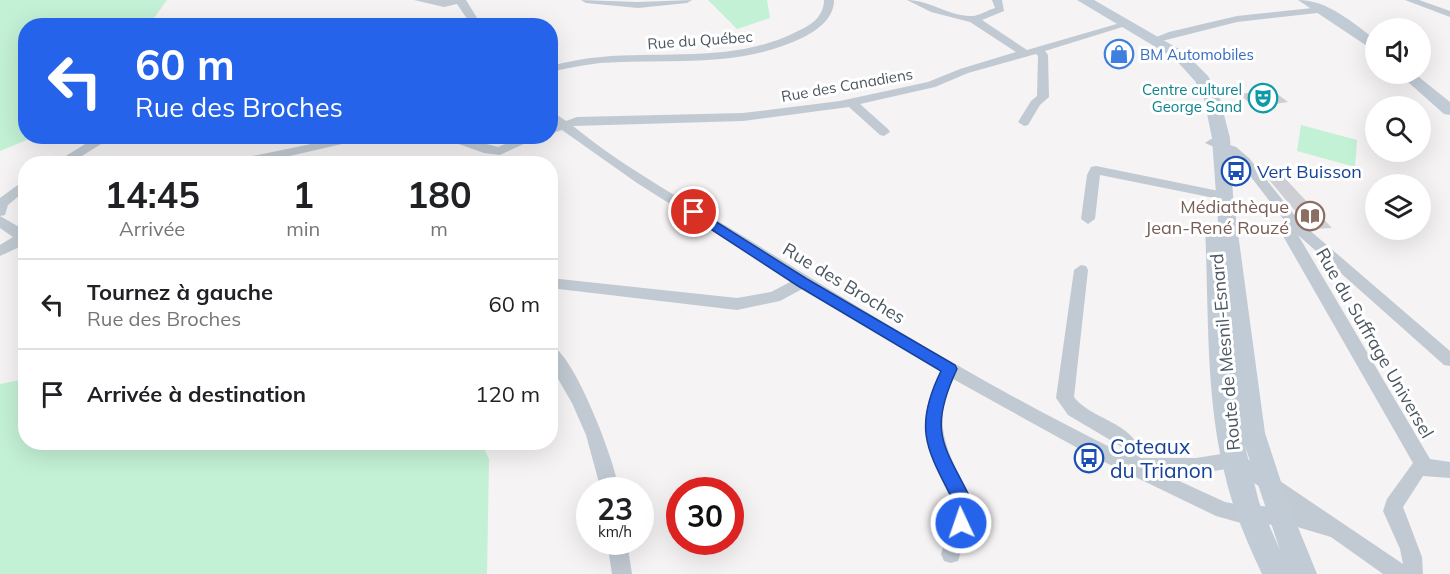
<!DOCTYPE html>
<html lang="fr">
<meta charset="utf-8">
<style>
body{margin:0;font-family:Mulish,sans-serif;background:#f2f2f2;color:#202124;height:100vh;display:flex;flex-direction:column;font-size:22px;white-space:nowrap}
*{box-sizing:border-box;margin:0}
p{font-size:20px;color:#757577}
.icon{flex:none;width:33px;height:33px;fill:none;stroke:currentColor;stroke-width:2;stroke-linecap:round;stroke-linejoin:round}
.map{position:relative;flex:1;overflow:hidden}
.side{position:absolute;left:18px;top:156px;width:540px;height:294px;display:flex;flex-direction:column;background:#fff;border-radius:24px;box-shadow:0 6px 24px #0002}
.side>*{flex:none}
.guide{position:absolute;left:18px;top:18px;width:540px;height:126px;border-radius:24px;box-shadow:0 6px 24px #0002;background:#2563eb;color:#fff;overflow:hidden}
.controls{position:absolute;left:1365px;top:18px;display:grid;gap:12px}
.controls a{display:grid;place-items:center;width:66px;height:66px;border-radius:50%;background:#fff;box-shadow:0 6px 24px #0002;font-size:30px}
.speed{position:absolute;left:576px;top:477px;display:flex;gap:12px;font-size:30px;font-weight:700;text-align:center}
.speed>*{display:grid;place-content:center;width:78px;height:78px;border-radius:50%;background:#fff;box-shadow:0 6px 24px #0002;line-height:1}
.speed small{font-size:15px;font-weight:400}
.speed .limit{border:9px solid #d22;background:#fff;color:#111}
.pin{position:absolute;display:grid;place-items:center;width:51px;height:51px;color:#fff;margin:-26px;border:3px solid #fff;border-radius:50%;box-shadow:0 2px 6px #0007}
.me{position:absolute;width:66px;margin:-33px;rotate:357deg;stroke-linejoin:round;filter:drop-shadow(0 0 4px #0008)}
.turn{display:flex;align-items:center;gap:21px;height:126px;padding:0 18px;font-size:27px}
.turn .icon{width:78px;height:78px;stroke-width:2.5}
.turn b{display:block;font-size:42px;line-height:51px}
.eta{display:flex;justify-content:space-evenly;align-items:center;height:102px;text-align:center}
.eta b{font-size:36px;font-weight:700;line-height:42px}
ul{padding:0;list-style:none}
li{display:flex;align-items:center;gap:18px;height:90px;padding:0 18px;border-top:2px solid #e0e0e0}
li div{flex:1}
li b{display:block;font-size:22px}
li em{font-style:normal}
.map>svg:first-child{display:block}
.green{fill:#c3f1d5}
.building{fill:#cdcfd5}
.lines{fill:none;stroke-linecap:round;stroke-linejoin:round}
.street{fill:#c1cad2;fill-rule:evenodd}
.secondary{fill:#c1cbd6;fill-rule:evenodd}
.route{fill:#2563eb;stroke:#184099;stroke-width:1.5}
.labels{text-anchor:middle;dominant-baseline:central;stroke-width:6;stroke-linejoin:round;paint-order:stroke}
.far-street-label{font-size:15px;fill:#4a5661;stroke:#fff}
.far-shop-label{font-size:15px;fill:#366cbe;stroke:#fff;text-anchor:start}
.far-culture-label{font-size:15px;fill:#0d838f;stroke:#fff;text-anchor:end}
.transit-label{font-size:18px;fill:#164399;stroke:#fff;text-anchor:start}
.education-label{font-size:18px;fill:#785e54;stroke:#fff;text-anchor:end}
.street-label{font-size:18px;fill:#4a5661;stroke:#fff}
.near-transit-label{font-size:21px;fill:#164399;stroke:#fff;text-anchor:start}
</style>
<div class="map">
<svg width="1450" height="574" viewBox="0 0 1450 574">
<rect width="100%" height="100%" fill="#f5f3f3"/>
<!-- green -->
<g class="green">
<path d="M0 0H167L149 25 26 26V136L34 137 0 151Z"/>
<path d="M708 0H767L770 18 737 29Z"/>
<path d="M1301 125 1357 140 1355 167 1297 151Z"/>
<path d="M25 379 26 442 481 443 489 459 487 574H0V384Z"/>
</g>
<!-- building -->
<g class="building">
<path d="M1272 90 1288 102 1254 107 1239 94Z"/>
<path d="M1281 174 1310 205 1332 228 1312 229 1307 225 1265 175Z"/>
</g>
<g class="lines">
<!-- street -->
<g class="street">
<path d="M414 0H466L482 26H472L457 4 444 7Z"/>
<path d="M581 0 638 2 692 0 687 3 638 8 586 3Z"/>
<path d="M824 0H834C834 18 819 29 804 37 739 69 670 58 600 63 584 65 567 68 550 72V66C567 62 584 58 601 57 667 51 734 63 796 32 810 26 824 17 824 0Z"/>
<path d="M907 0C930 0 950 17 972 16 979 16 988 10 995 8L992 0H1002L1004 11 982 20 1027 50 1127 21 1132 24 1045 51 1048 55 1049 97 1040 105 1028 125 1024 126 1018 122 1031 101 1037 96 1038 56 1036 54 968 73 935 87 860 104 888 129 890 132 884 136 880 135 849 107 743 121 573 126C627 170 689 203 748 239 870 315 993 390 1122 453V447L1068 415 1056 398 1074 270 1081 265 1086 266 1088 270 1074 397C1092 421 1140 423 1140 458H1196L1234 452 1240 454 1403 564 1400 549 1383 511 1387 499 1413 463 1283 236 1288 225 1241 164 1228 153 1205 143 1211 139 1236 147 1249 158 1300 222 1450 351V366L1444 365 1298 235 1430 459 1450 462V478L1423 476 1403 507 1422 557 1423 574H1383L1331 537 1294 526 1241 523 1216 516 1092 456 953 379C927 430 955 463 975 508L958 561 951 563 944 561 941 554 956 508C930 458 911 426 941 371L804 288 780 301 737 310 550 288V278L737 298 771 292 792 281 637 183 562 130 550 134V126L556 124 550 120V110L566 121 577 117 743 113 840 101 928 82 960 69 1016 52 970 22 931 12ZM1232 468 1291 508 1241 505 1225 502 1164 474H1196Z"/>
<path d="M1405 0H1419L1450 11V17Z"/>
<path d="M1322 7 1326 8V12L1237 22 1154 43 1149 40 1169 32 1237 16Z"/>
<path d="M534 18 539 21 538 23 514 26Z"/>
<path d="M98 136H114L69 164H53Z"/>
<path d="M350 136H377L255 164H227L233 160Z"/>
<path d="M436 136H457L498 147 523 136H541L500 155 484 153Z"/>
<path d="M1096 166 1224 192 1231 196 1224 200 1100 175 1095 219 1088 224 1081 219 1087 175 1091 167Z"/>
<path d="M26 179V190L8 205 5 215 0 216 26 231V244L0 256V245L13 237 0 228V198Z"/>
<path d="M550 345C574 352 616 464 619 490H601L586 435 572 403 550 365Z"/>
<path d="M607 542H627L632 574H612Z"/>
</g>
<!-- secondary -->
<g class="secondary">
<path d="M1077 0H1094L1184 52 1208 76 1220 99 1230 138 1233 196 1265 433 1287 500 1317 574H1262C1247 542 1233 510 1225 475 1205 396 1209 309 1205 228L1208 223 1218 222 1212 138 1204 99 1195 81 1174 58ZM1245 446 1280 550 1259 502Z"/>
<path d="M1298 0C1328 0 1353 23 1376 40V52Z"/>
<path d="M1399 74H1415L1450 102V115L1444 114Z"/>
</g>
</g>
<!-- route -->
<path class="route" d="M694 208 807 279 955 365 957 369C925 437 947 447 975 508L967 529 961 531 955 529 952 523 957 508C929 452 911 432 941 371L798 286 689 215 687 212Z"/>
<!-- icons -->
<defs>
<g id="shop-ring" transform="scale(1.5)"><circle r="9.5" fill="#fff" stroke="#3f7fe0" stroke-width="1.5"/><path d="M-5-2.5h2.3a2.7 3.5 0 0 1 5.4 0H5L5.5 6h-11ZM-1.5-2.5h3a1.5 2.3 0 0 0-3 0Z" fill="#3f7fe0"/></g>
<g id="theatre-ring" transform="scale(1.5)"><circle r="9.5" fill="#fff" stroke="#0f9aa8" stroke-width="1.5"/><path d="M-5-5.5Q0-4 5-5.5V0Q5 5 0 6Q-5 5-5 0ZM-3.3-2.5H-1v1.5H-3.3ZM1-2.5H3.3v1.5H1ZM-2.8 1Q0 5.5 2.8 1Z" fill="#0f9aa8"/></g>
<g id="bus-ring" transform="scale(1.5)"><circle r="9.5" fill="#fff" stroke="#1a4fb4" stroke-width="1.5"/><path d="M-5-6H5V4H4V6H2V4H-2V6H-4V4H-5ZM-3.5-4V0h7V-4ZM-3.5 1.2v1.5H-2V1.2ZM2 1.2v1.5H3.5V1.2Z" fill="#1a4fb4"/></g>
<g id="library-ring" transform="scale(1.5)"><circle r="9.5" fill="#fff" stroke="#8d6e63" stroke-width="1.5"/><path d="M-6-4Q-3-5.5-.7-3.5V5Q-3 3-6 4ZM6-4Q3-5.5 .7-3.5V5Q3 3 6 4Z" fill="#8d6e63"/></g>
</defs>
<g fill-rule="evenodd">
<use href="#shop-ring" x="1119" y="54"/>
<use href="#theatre-ring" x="1263" y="98"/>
<use href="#bus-ring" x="1236" y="171"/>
<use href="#library-ring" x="1310" y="216"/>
<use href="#bus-ring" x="1089" y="458"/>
</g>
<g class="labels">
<!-- far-street labels -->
<g class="far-street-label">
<text transform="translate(700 40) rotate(-4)">Rue du Québec</text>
<text transform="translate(847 85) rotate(-10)">Rue des Canadiens</text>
</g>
<!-- far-shop labels -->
<g class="far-shop-label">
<text x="1140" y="54">BM Automobiles</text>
</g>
<!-- far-culture labels -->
<g class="far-culture-label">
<text x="1242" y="89">Centre culturel<tspan x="1242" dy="17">George Sand</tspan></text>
</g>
<!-- transit labels -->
<g class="transit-label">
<text x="1257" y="171">Vert Buisson</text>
</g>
<!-- education labels -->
<g class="education-label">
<text x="1289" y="206">Médiathèque<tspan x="1289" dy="21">Jean-René Rouzé</tspan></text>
</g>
<!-- street labels -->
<g class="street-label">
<text transform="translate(844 283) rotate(31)">Rue des Broches</text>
<text transform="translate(1375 343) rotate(60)">Rue du Suffrage Universel</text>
<text transform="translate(1225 352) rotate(-95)">Route de Mesnil-Esnard</text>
</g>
<!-- near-transit labels -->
<g class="near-transit-label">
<text x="1110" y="446">Coteaux<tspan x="1110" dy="24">du Trianon</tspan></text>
</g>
</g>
</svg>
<div class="controls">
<a><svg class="icon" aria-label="sound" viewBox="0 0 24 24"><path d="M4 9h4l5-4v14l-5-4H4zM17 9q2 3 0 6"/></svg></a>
<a><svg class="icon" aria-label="search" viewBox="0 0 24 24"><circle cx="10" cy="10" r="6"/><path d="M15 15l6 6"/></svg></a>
<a><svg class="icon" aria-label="layers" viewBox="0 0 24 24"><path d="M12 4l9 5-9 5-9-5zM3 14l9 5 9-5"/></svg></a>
</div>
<div class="speed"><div>23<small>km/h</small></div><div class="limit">30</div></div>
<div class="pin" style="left:694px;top:212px;background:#d93025"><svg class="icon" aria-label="arrive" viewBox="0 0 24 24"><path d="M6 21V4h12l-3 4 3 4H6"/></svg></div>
<svg class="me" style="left:961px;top:523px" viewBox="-20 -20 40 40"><circle r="17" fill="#2563eb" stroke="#fff" stroke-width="3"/><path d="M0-11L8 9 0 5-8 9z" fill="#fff"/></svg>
<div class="guide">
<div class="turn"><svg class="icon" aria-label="left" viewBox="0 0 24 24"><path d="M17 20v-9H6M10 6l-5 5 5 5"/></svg><div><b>60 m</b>Rue des Broches</div></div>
</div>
<section class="side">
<div class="eta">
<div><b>14:45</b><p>Arrivée</p></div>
<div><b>1</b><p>min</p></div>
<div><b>180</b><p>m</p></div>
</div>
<ul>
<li><svg class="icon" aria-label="left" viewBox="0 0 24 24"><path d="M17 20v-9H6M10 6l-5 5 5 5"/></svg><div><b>Tournez à gauche</b><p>Rue des Broches</p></div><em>60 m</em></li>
<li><svg class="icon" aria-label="arrive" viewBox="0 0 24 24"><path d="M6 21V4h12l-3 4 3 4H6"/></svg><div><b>Arrivée à destination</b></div><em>120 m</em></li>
</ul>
</section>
</div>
